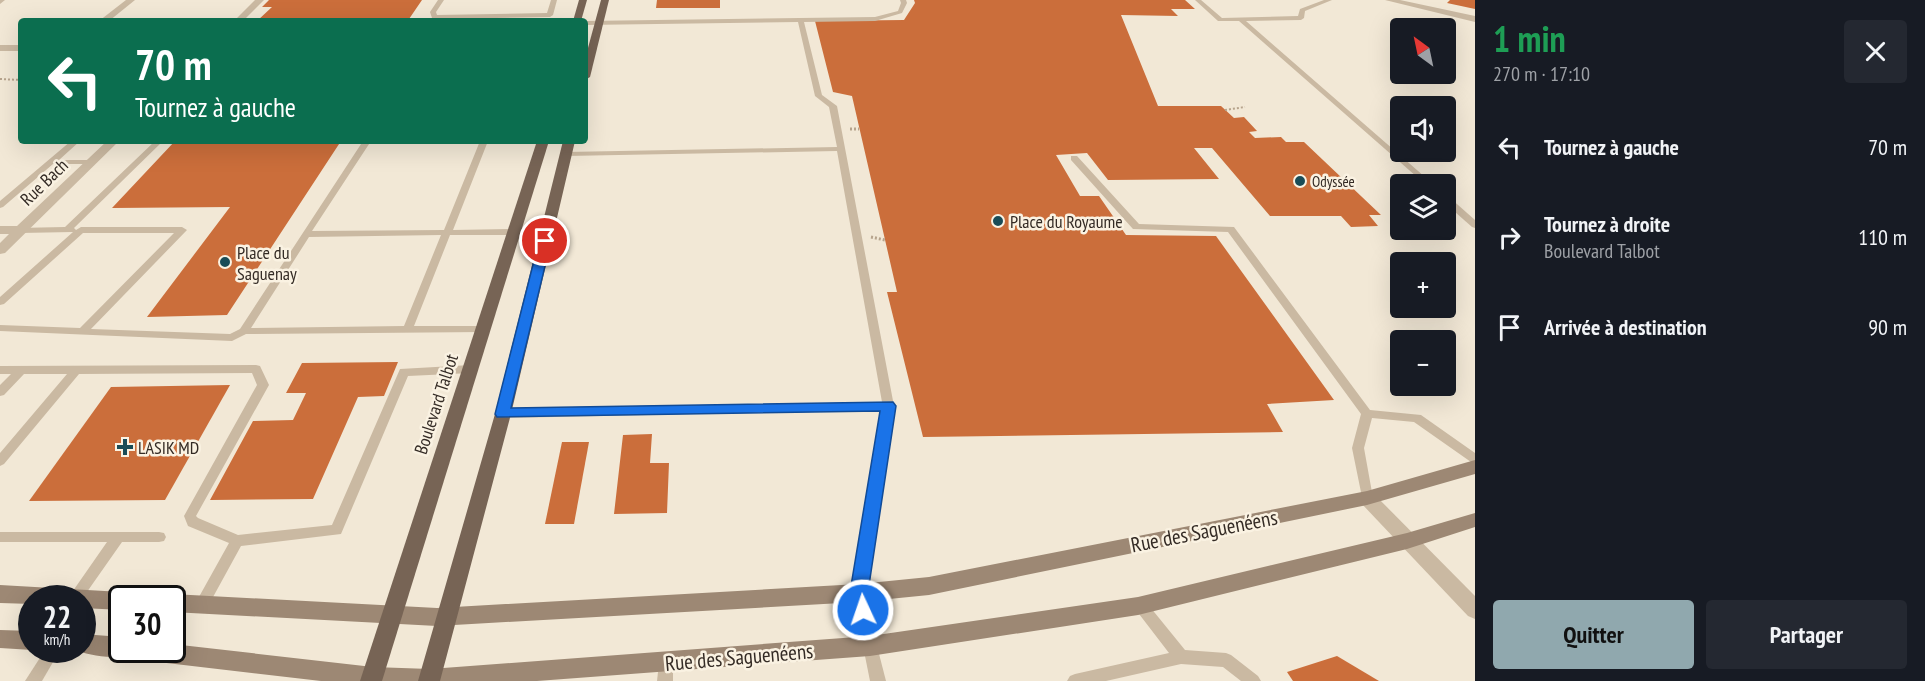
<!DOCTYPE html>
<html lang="fr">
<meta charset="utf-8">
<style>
body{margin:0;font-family:"PT Sans Narrow",sans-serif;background:#242831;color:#f1f3f6;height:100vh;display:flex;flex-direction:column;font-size:22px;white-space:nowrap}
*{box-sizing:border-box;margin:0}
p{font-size:20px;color:#9ea1a6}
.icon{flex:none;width:33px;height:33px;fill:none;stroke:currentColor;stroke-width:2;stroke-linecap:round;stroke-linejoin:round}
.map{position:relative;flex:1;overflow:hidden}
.details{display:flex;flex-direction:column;background:#171b24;width:450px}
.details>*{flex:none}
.hud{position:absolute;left:18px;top:18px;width:570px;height:126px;border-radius:6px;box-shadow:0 6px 24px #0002;background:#0b6e4f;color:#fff;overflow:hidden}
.needle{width:39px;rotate:327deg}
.controls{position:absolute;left:1390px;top:18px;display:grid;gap:12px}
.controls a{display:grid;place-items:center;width:66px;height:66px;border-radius:6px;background:#171b24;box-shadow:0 6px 24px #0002;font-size:30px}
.speed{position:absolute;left:18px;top:585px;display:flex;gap:12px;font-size:30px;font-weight:700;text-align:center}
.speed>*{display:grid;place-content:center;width:78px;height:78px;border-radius:50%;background:#171b24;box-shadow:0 6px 24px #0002;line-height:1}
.speed small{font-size:15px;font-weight:400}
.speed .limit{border:3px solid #111;border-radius:9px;background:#fff;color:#111}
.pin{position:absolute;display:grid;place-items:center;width:51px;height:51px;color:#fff;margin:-26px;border:3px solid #fff;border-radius:50%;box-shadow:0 2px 6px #0007}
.me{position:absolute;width:66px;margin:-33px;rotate:357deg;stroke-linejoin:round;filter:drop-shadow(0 0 4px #0008)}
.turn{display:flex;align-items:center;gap:21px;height:126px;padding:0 18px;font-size:27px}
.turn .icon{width:78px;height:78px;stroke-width:2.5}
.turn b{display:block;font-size:42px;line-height:51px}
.round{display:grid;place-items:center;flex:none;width:63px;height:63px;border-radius:6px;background:#242831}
.head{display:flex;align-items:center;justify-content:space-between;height:102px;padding:0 18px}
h1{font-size:36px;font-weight:700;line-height:45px;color:#1e9e55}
.button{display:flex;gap:12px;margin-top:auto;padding:12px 18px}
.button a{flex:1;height:69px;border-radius:6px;background:#90a8ae;color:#111;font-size:24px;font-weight:700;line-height:69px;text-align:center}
.button a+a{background:#242831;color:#f1f3f6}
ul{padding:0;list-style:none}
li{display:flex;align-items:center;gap:18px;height:90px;padding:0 18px}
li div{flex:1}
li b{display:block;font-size:22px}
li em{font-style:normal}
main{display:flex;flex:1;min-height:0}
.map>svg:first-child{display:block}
.building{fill:#cb6e3b}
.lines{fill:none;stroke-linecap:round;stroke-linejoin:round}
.path-far1{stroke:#b6a38c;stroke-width:2;stroke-dasharray:2 2;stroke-linecap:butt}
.path{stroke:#b6a38c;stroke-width:3;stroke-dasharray:2 2;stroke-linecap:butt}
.lane{fill:#cab9a2;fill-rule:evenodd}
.street{fill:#cab9a2;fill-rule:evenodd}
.secondary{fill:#9d8874;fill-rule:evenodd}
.primary{fill:#776455;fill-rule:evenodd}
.route{fill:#1a73e8;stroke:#114b97;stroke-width:1.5}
.poi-dot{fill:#194c57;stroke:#faf2e2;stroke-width:2}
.labels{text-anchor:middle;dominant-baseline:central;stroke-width:5;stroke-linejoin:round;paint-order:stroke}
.far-poi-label{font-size:15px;fill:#342b25;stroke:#faf2e2;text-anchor:start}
.street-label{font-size:18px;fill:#342b25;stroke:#faf2e2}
.poi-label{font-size:18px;fill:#342b25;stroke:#faf2e2;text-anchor:start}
.near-street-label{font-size:21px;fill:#342b25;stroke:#faf2e2}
</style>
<main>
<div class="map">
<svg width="1475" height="681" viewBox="0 0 1475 681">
<rect width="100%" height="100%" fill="#f2e8d6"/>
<!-- building -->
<g class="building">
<path d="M269 0H422L409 19 414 21H257L272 7H262Z"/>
<path d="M657 0H720V8H656Z"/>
<path d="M914 0H1185L1195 9H1171L1178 16 1121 15 1158 106H1221L1234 118 1244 117 1257 131 1249 132 1255 138 1281 137 1286 142H1304L1381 215H1369L1378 226 1351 227 1341 216H1270L1212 148H1194L1219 179 1108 180 1087 153 1056 155 1080 196H1099L1126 235 1216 236 1334 400 1267 404 1283 432 923 437 887 292H897L852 96 833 92 815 21 904 20 915 3Z"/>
<path d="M1450 0H1475V9L1447 3Z"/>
<path d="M175 141H341L227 315 147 317 230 207 112 208Z"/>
<path d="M398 362 384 396 358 397 313 499 210 500 253 421 293 420 306 393H286L302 363Z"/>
<path d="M230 385 165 500 29 501 111 387Z"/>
<path d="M652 434 650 463H669L667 513 614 514 623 435Z"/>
<path d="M562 442H589L574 524H545Z"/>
<path d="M1337 656 1379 681H1293L1287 672Z"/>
</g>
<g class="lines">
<!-- path-far1 -->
<g class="path-far1">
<path d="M0 79 21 80"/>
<path d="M1225 110 1245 107"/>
</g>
<!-- path -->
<g class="path">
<path d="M850 129H859"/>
<path d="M871 237 885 240"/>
</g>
<!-- lane -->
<g class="lane">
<path d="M438 0H444L436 12 437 15 547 13 551 0H557L553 15 550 17 438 19 439 21H433L430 12Z"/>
<path d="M900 0H906L907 3 902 13 875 21 804 22 822 95 837 106 894 406 866 593 864 597 859 599 854 597 852 593 882 410 503 418 499 417 497 414 499 411 503 410 882 402 837 151 566 156 562 154 566 152 837 147 829 107 815 96 798 22 585 25V21L875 17 898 11 901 3Z"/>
<path d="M1195 0H1201L1222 18 1298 16 1300 9 1324 0H1332L1305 11 1304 18 1301 20 1246 21 1433 184H1425L1239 21H1218Z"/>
<path d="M71 141H80L59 160H94V164H53L3 207 0 208V201Z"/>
<path d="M155 141H163L74 228 76 230 81 227H182L187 230 91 329 230 334 240 329 363 141H371L312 231 444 230 480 141H488L453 230 515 229 520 232 515 235H450L414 326H484L489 329 484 332 246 334 232 341 0 331V325L80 328 174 233H83L4 304 0 305V297L73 232 20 233 15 230 17 228 65 227ZM441 235 404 326 251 328 309 237Z"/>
<path d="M1071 156H1077L1139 224 1234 227 1370 410 1421 415 1475 453V464L1471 462 1414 422 1372 418 1364 448 1373 498 1371 502 1367 503 1363 502 1352 448 1361 414 1228 232 1133 229 1071 160Z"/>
<path d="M1446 196 1449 197 1475 220V228L1472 227 1446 204Z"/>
<path d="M256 365 260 366 269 385 196 516 198 518 238 535 332 525 400 369 471 365 476 369 471 373 408 376 341 534 241 546 207 608 202 610 197 608 195 604 229 543 188 526 184 516 257 385 252 373 79 374 4 464 0 466V453L67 374H24L4 395 0 396V385L11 374H0V366Z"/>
<path d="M0 532H159L164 533 166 537 164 541 159 542H122L82 599 68 598 107 542H0Z"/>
<path d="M1141 600 1146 602 1185 650 1226 653 1231 655 1258 676 1261 681H1241L1223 667 1181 664 1106 681H1067L1070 676 1075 674 1169 653 1136 610 1134 606 1136 602Z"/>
<path d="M870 639 875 641 877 646 886 681H870L863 646 865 641Z"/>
<path d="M45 650H60L42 681H25Z"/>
<path d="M666 656 671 658 673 663V681H657L659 663 661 658Z"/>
</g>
<!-- street -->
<g class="street">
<path d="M0 0H5L0 4Z"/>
<path d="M126 0H135L109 21H99Z"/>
<path d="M255 0H264L243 21H234Z"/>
<path d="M1385 0H1400L1475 16V22Z"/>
<rect x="0" y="45" width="21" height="6"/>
<path d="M107 141H119L5 253 0 254V243L9 234H0V226H17Z"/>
<path d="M1367 491 1373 493 1475 596V619L1468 616 1361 503 1358 498 1361 493Z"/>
<path d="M859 584 866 587 869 593 880 646 877 653 870 656 863 653 860 646 849 593 852 587Z"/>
</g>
<!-- secondary -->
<g class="secondary">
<path d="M1475 460V474L1367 505 929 595 859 602 437 626 172 612V598H164L172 594 437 608 859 584 929 577 1367 491Z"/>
<path d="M1475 513V527L1407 549 1138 615 870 656 537 681H321L141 660 134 657 131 651C122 662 87 655 75 650H82V634L122 637V650H172V644L373 667 430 669 870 636 1138 597 1407 533Z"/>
<path d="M0 585 122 592 129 595 131 598H122V610L82 608V598H32V604L0 603Z"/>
<path d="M0 630 32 631V650H35H32L0 648Z"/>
</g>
<!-- primary -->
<g class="primary">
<path d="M579 0H587L581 21H573Z"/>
<path d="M601 0H609L590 77 585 80V59Z"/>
<path d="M537 141H549L382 681H360Z"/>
<path d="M563 141H575L511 414 440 681H418L495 414Z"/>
</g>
</g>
<!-- route -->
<path class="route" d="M545 237 551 241 511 408 893 402 896 406 868 592 872 610 869 616 863 618 856 616 850 592 880 411 497 417 495 414 539 241Z"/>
<!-- markers -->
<g class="poi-dot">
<circle cx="1300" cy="181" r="6"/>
<circle cx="998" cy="221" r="6"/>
<circle cx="225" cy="262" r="6"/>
<path d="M122 438h6v6h6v6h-6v6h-6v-6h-6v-6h6z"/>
</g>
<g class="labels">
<!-- far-poi labels -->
<g class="far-poi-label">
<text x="1312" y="181">Odyssée</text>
</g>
<!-- street labels -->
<g class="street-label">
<text transform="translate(44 182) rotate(-44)">Rue Bach</text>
<text transform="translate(436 404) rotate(-72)">Boulevard Talbot</text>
</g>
<!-- poi labels -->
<g class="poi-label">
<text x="1010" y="221">Place du Royaume</text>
<text x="237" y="252">Place du<tspan x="237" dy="21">Saguenay</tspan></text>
<text x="138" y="447">LASIK MD</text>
</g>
<!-- near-street labels -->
<g class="near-street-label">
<text transform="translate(1204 531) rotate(-11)">Rue des Saguenéens</text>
<text transform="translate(739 657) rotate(-5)">Rue des Saguenéens</text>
</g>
</g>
</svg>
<div class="controls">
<a><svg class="needle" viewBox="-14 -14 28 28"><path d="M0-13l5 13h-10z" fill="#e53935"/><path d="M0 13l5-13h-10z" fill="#9ea1a6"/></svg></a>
<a><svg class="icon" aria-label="sound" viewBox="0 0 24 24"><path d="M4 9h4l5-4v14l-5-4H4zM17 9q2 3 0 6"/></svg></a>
<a><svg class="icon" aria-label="layers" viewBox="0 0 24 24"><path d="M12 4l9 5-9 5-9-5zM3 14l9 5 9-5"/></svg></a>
<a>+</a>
<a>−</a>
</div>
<div class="speed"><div>22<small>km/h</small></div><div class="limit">30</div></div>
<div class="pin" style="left:545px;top:241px;background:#d93025"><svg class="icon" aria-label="arrive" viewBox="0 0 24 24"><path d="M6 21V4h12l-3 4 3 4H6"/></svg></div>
<svg class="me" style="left:863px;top:610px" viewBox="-20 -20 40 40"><circle r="17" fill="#1a73e8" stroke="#fff" stroke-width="3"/><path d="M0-11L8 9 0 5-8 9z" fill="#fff"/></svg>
<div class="hud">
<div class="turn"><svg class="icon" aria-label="left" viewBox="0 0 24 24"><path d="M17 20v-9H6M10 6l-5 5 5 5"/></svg><div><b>70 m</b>Tournez à gauche</div></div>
</div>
</div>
<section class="details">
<div class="head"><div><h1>1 min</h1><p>270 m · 17:10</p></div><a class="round"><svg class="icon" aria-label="close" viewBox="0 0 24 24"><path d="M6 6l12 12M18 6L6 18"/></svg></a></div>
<ul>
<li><svg class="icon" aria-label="left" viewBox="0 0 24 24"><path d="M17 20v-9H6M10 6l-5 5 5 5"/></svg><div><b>Tournez à gauche</b></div><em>70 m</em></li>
<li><svg class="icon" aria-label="right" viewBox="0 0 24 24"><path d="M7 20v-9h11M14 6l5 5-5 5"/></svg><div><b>Tournez à droite</b><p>Boulevard Talbot</p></div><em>110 m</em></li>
<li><svg class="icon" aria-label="arrive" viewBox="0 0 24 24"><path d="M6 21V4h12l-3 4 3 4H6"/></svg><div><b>Arrivée à destination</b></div><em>90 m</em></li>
</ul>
<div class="button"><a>Quitter</a><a>Partager</a></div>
</section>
</main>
